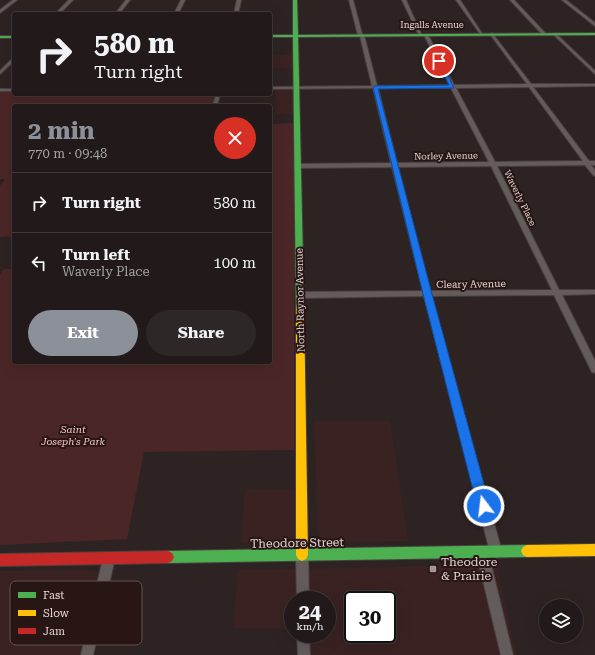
<!DOCTYPE html>
<meta charset="utf-8">
<style>
body{margin:0;font-family:"Roboto Serif",serif;background:#2e2727;color:#f1f3f6;height:100vh;display:flex;flex-direction:column;font-size:15px;white-space:nowrap}
*{box-sizing:border-box;margin:0}
p{font-size:13px;color:#a2a1a2}
.icon{flex:none;width:22px;height:22px;fill:none;stroke:currentColor;stroke-width:2;stroke-linecap:round;stroke-linejoin:round}
.map{position:relative;flex:1;overflow:hidden}
.side{position:absolute;left:12px;top:104px;width:260px;height:260px;display:flex;flex-direction:column;background:#221a1a;border-radius:4px;box-shadow:0 4px 16px #0002,0 0 0 1px #3f3839}
.side>*{flex:none}
.hud{position:absolute;left:12px;top:12px;width:260px;height:84px;border-radius:4px;box-shadow:0 4px 16px #0002,0 0 0 1px #3f3839;background:#221a1a;color:#f1f3f6;overflow:hidden}
.buttons{position:absolute;left:539px;top:599px;display:grid;gap:8px}
.buttons a{display:grid;place-items:center;width:44px;height:44px;border-radius:50%;background:#221a1a;box-shadow:0 4px 16px #0002,0 0 0 1px #3f3839;font-size:20px}
.speed{position:absolute;left:284px;top:591px;display:flex;gap:8px;font-size:20px;font-weight:700;text-align:center}
.speed>*{display:grid;place-content:center;width:52px;height:52px;border-radius:50%;background:#221a1a;box-shadow:0 4px 16px #0002,0 0 0 1px #3f3839;line-height:1}
.speed small{font-size:10px;font-weight:400}
.speed .limit{border:2px solid #111;border-radius:6px;background:#fff;color:#111}
.pin{position:absolute;display:grid;place-items:center;width:34px;height:34px;color:#fff;margin:-17px;border:2px solid #fff;border-radius:50%;box-shadow:0 1px 4px #0007}
.me{position:absolute;width:44px;margin:-22px;rotate:345deg;stroke-linejoin:round;filter:drop-shadow(0 0 3px #0008)}
.turn{display:flex;align-items:center;gap:14px;height:84px;padding:0 16px;font-size:18px}
.turn .icon{width:52px;height:52px;stroke-width:2.5}
.turn b{display:block;font-size:28px;line-height:34px}
.round{display:grid;place-items:center;flex:none;width:42px;height:42px;border-radius:21px;background:#2e2727}
.summary{display:flex;align-items:center;justify-content:space-between;height:68px;padding:0 16px}
h1{font-size:24px;font-weight:700;line-height:30px;color:#8c9099}
.button{display:flex;gap:8px;margin-top:auto;padding:8px 16px}
.button a{flex:1;height:46px;border-radius:24px;background:#8c9099;color:#fff;font-size:16px;font-weight:700;line-height:46px;text-align:center}
.button a+a{background:#2e2727;color:#f1f3f6}
ul{padding:0;list-style:none}
li{display:flex;align-items:center;gap:12px;height:60px;padding:0 16px;border-top:1px solid #3f3839}
li div{flex:1}
li b{display:block;font-size:15px}
li em{font-style:normal}
.map>svg:first-child{display:block}
.built{fill:#3a2222;fill-rule:evenodd}
.green{fill:#4b2626}
.lines{fill:none;stroke-linecap:round;stroke-linejoin:round}
.street-casing{stroke:#4a4040;stroke-width:2}
.fast-casing{stroke:#4a4040;stroke-width:2}
.slow-casing{stroke:#4a4040;stroke-width:2}
.jam-casing{stroke:#4a4040;stroke-width:2}
.street{fill:#645b5b;fill-rule:evenodd}
.fast{fill:#4caf50;fill-rule:evenodd}
.slow{fill:#ffc107;fill-rule:evenodd}
.jam{fill:#c62828;fill-rule:evenodd}
.route{fill:#1a73e8;stroke:#114b97}
.poi-dot{fill:#a49797;stroke:#281615;stroke-width:1.5}
.labels{text-anchor:middle;dominant-baseline:central;stroke-width:4;stroke-linejoin:round;paint-order:stroke}
.far-street-label{font-size:9px;fill:#e3d6d5;stroke:#281615}
.street-label{font-size:10px;fill:#e3d6d5;stroke:#281615}
.park-label{font-size:10px;font-style:italic;fill:#f7c5c3;stroke:#281615}
.near-street-label{font-size:12px;fill:#e3d6d5;stroke:#281615}
.near-poi-label{font-size:12px;fill:#e3d6d5;stroke:#281615;text-anchor:start}
.key{fill:#281615;stroke:#60504f;stroke-width:1}
.key-label{font-size:11px;fill:#e3d6d5}
</style>
<div class="map">
<svg width="595" height="655" viewBox="0 0 595 655">
<rect width="100%" height="100%" fill="#2e2323"/>
<!-- built -->
<g class="built">
<rect x="270" y="55" width="23" height="13"/>
<path d="M275 89 293 90 294 114H276Z"/>
<path d="M314 421H390L408 541 338 542 325 540 320 536 318 528Z"/>
<path d="M245 489 295 490V529L293 536 282 543H241Z"/>
<path d="M496 565 517 655H297V634H327V600H293V629L233 628 238 570ZM353 600H387V634H353Z"/>
<path d="M77 570 110 572 93 655H0V571Z"/>
</g>
<!-- green -->
<g class="green">
<path d="M0 91H14V94H215L212 106H14V236L0 237V186L5 179H0Z"/>
<path d="M294 123V450L144 452 127 539 0 545V275L3 269H14V362H270V124Z"/>
</g>
<g class="lines">
<!-- street casing -->
<g class="street-casing">
<g id="street">
<path d="M13 0H17L0 13V10Z"/>
<path d="M69 0H73L59 14H55Z"/>
<path d="M126 0H130L119 14H115Z"/>
<path d="M181 0H185L178 14H174Z"/>
<path d="M237 0H241L238 14H234Z"/>
<path d="M349 0H353L362 34 364 35 377 86 450 85 424 35 426 34 428 35 454 85 527 84 490 34 492 33 531 84H595V86L533 87 589 161H595V165H591L595 170V176L593 175 585 165 497 166 559 290H595V294L562 295 595 361V373L592 372 591 370 554 295 431 296 502 552 500 556 496 558 492 556 490 552 424 296 300 298 296 295 300 292 423 291 392 167 297 168 294 166 297 164 391 163 373 88 270 89V87L372 86 360 36 358 35ZM529 87 583 161 495 162 456 88ZM378 88H451L489 162 397 163ZM491 166 552 290 430 291 398 167Z"/>
<path d="M402 0H406L422 36 419 35Z"/>
<path d="M456 0H460L483 35H481Z"/>
<path d="M510 0H514L545 33V35H543Z"/>
<path d="M562 0H566L595 23V26Z"/>
<path d="M555 33 595 71V74L554 35Z"/>
<path d="M13 58H14V61L0 74V71Z"/>
<rect x="0" y="89" width="14" height="2"/>
<path d="M216 94H220L217 106H213Z"/>
<path d="M482 546 486 548 488 552 513 655H501L476 552 478 548Z"/>
<path d="M302 549 306 551 308 555 309 600H297L296 555 298 551Z"/>
<path d="M109 552 113 554 115 558 93 655H81L103 558 105 554Z"/>
<path d="M297 634H309L310 655H298Z"/>
</g>
</g>
<!-- fast casing -->
<g class="fast-casing">
<g id="fast">
<path d="M293 0H297L298 35 595 33V35L298 37 304 307 300 310 296 307 293 37H270V35H293Z"/>
<rect x="0" y="36" width="14" height="2"/>
<path d="M527 545 531 547 533 551 531 555 527 557 168 563 164 561 162 557 164 553 168 551Z"/>
</g>
</g>
<!-- slow casing -->
<g class="slow-casing">
<g id="slow">
<path d="M300 304 304 307 308 555 306 559 302 561 298 559 296 555V307Z"/>
<path d="M595 544V556L527 557 523 555 521 551 523 547 527 545Z"/>
</g>
</g>
<!-- jam casing -->
<g class="jam-casing">
<path id="jam" d="M168 551 172 553 174 557 172 561 168 563 0 566V554Z"/>
</g>
<!-- street -->
<use href="#street" class="street"/>
<!-- fast -->
<use href="#fast" class="fast"/>
<!-- slow -->
<use href="#slow" class="slow"/>
<!-- jam -->
<use href="#jam" class="jam"/>
</g>
<!-- route -->
<path class="route" d="M439 59 441 61 454 88 378 89 432 294 490 506 488 510 484 512 479 510 477 506 423 294 373 87 375 86 449 85 437 61Z"/>
<!-- markers -->
<rect class="poi-dot" x="429" y="565" width="8" height="8" rx="2"/>
<g class="labels">
<!-- far-street labels -->
<g class="far-street-label">
<text x="432" y="25">Ingalls Avenue</text>
<text transform="translate(446 156) rotate(-1)">Norley Avenue</text>
<text transform="translate(520 198) rotate(64)">Waverly Place</text>
</g>
<!-- street labels -->
<g class="street-label">
<text transform="translate(471 284) rotate(-1)">Cleary Avenue</text>
<text transform="translate(300 300) rotate(-91)">North Raynor Avenue</text>
</g>
<!-- park labels -->
<g class="park-label">
<text x="73" y="429">Saint<tspan x="73" dy="12">Joseph's Park</tspan></text>
</g>
<!-- near-street labels -->
<g class="near-street-label">
<text transform="translate(297 543) rotate(-1)">Theodore Street</text>
</g>
<!-- near-poi labels -->
<g class="near-poi-label">
<text x="441" y="562">Theodore<tspan x="441" dy="14">&amp; Prairie</tspan></text>
</g>
</g>
<!-- legend -->
<rect x="10" y="581" width="132" height="64" rx="6" class="key"/>
<rect x="18" y="592" width="18" height="6" fill="#4caf50"/>
<rect x="18" y="610" width="18" height="6" fill="#ffc107"/>
<rect x="18" y="628" width="18" height="6" fill="#c62828"/>
<g class="key-label">
<text x="43" y="599">Fast</text>
<text x="43" y="617">Slow</text>
<text x="43" y="635">Jam</text>
</g>
</svg>
<div class="buttons">
<a><svg class="icon" aria-label="layers" viewBox="0 0 24 24"><path d="M12 4l9 5-9 5-9-5zM3 14l9 5 9-5"/></svg></a>
</div>
<div class="speed"><div>24<small>km/h</small></div><div class="limit">30</div></div>
<div class="pin" style="left:439px;top:61px;background:#d93025"><svg class="icon" aria-label="arrive" viewBox="0 0 24 24"><path d="M6 21V4h12l-3 4 3 4H6"/></svg></div>
<svg class="me" style="left:484px;top:506px" viewBox="-20 -20 40 40"><circle r="17" fill="#1a73e8" stroke="#fff" stroke-width="3"/><path d="M0-11L8 9 0 5-8 9z" fill="#fff"/></svg>
<div class="hud">
<div class="turn"><svg class="icon" aria-label="right" viewBox="0 0 24 24"><path d="M7 20v-9h11M14 6l5 5-5 5"/></svg><div><b>580 m</b>Turn right</div></div>
</div>
<section class="side">
<div class="summary"><div><h1>2 min</h1><p>770 m · 09:48</p></div><a class="round" style="background:#d93025;color:#fff"><svg class="icon" aria-label="close" viewBox="0 0 24 24"><path d="M6 6l12 12M18 6L6 18"/></svg></a></div>
<ul>
<li><svg class="icon" aria-label="right" viewBox="0 0 24 24"><path d="M7 20v-9h11M14 6l5 5-5 5"/></svg><div><b>Turn right</b></div><em>580 m</em></li>
<li><svg class="icon" aria-label="left" viewBox="0 0 24 24"><path d="M17 20v-9H6M10 6l-5 5 5 5"/></svg><div><b>Turn left</b><p>Waverly Place</p></div><em>100 m</em></li>
</ul>
<div class="button"><a>Exit</a><a>Share</a></div>
</section>
</div>
